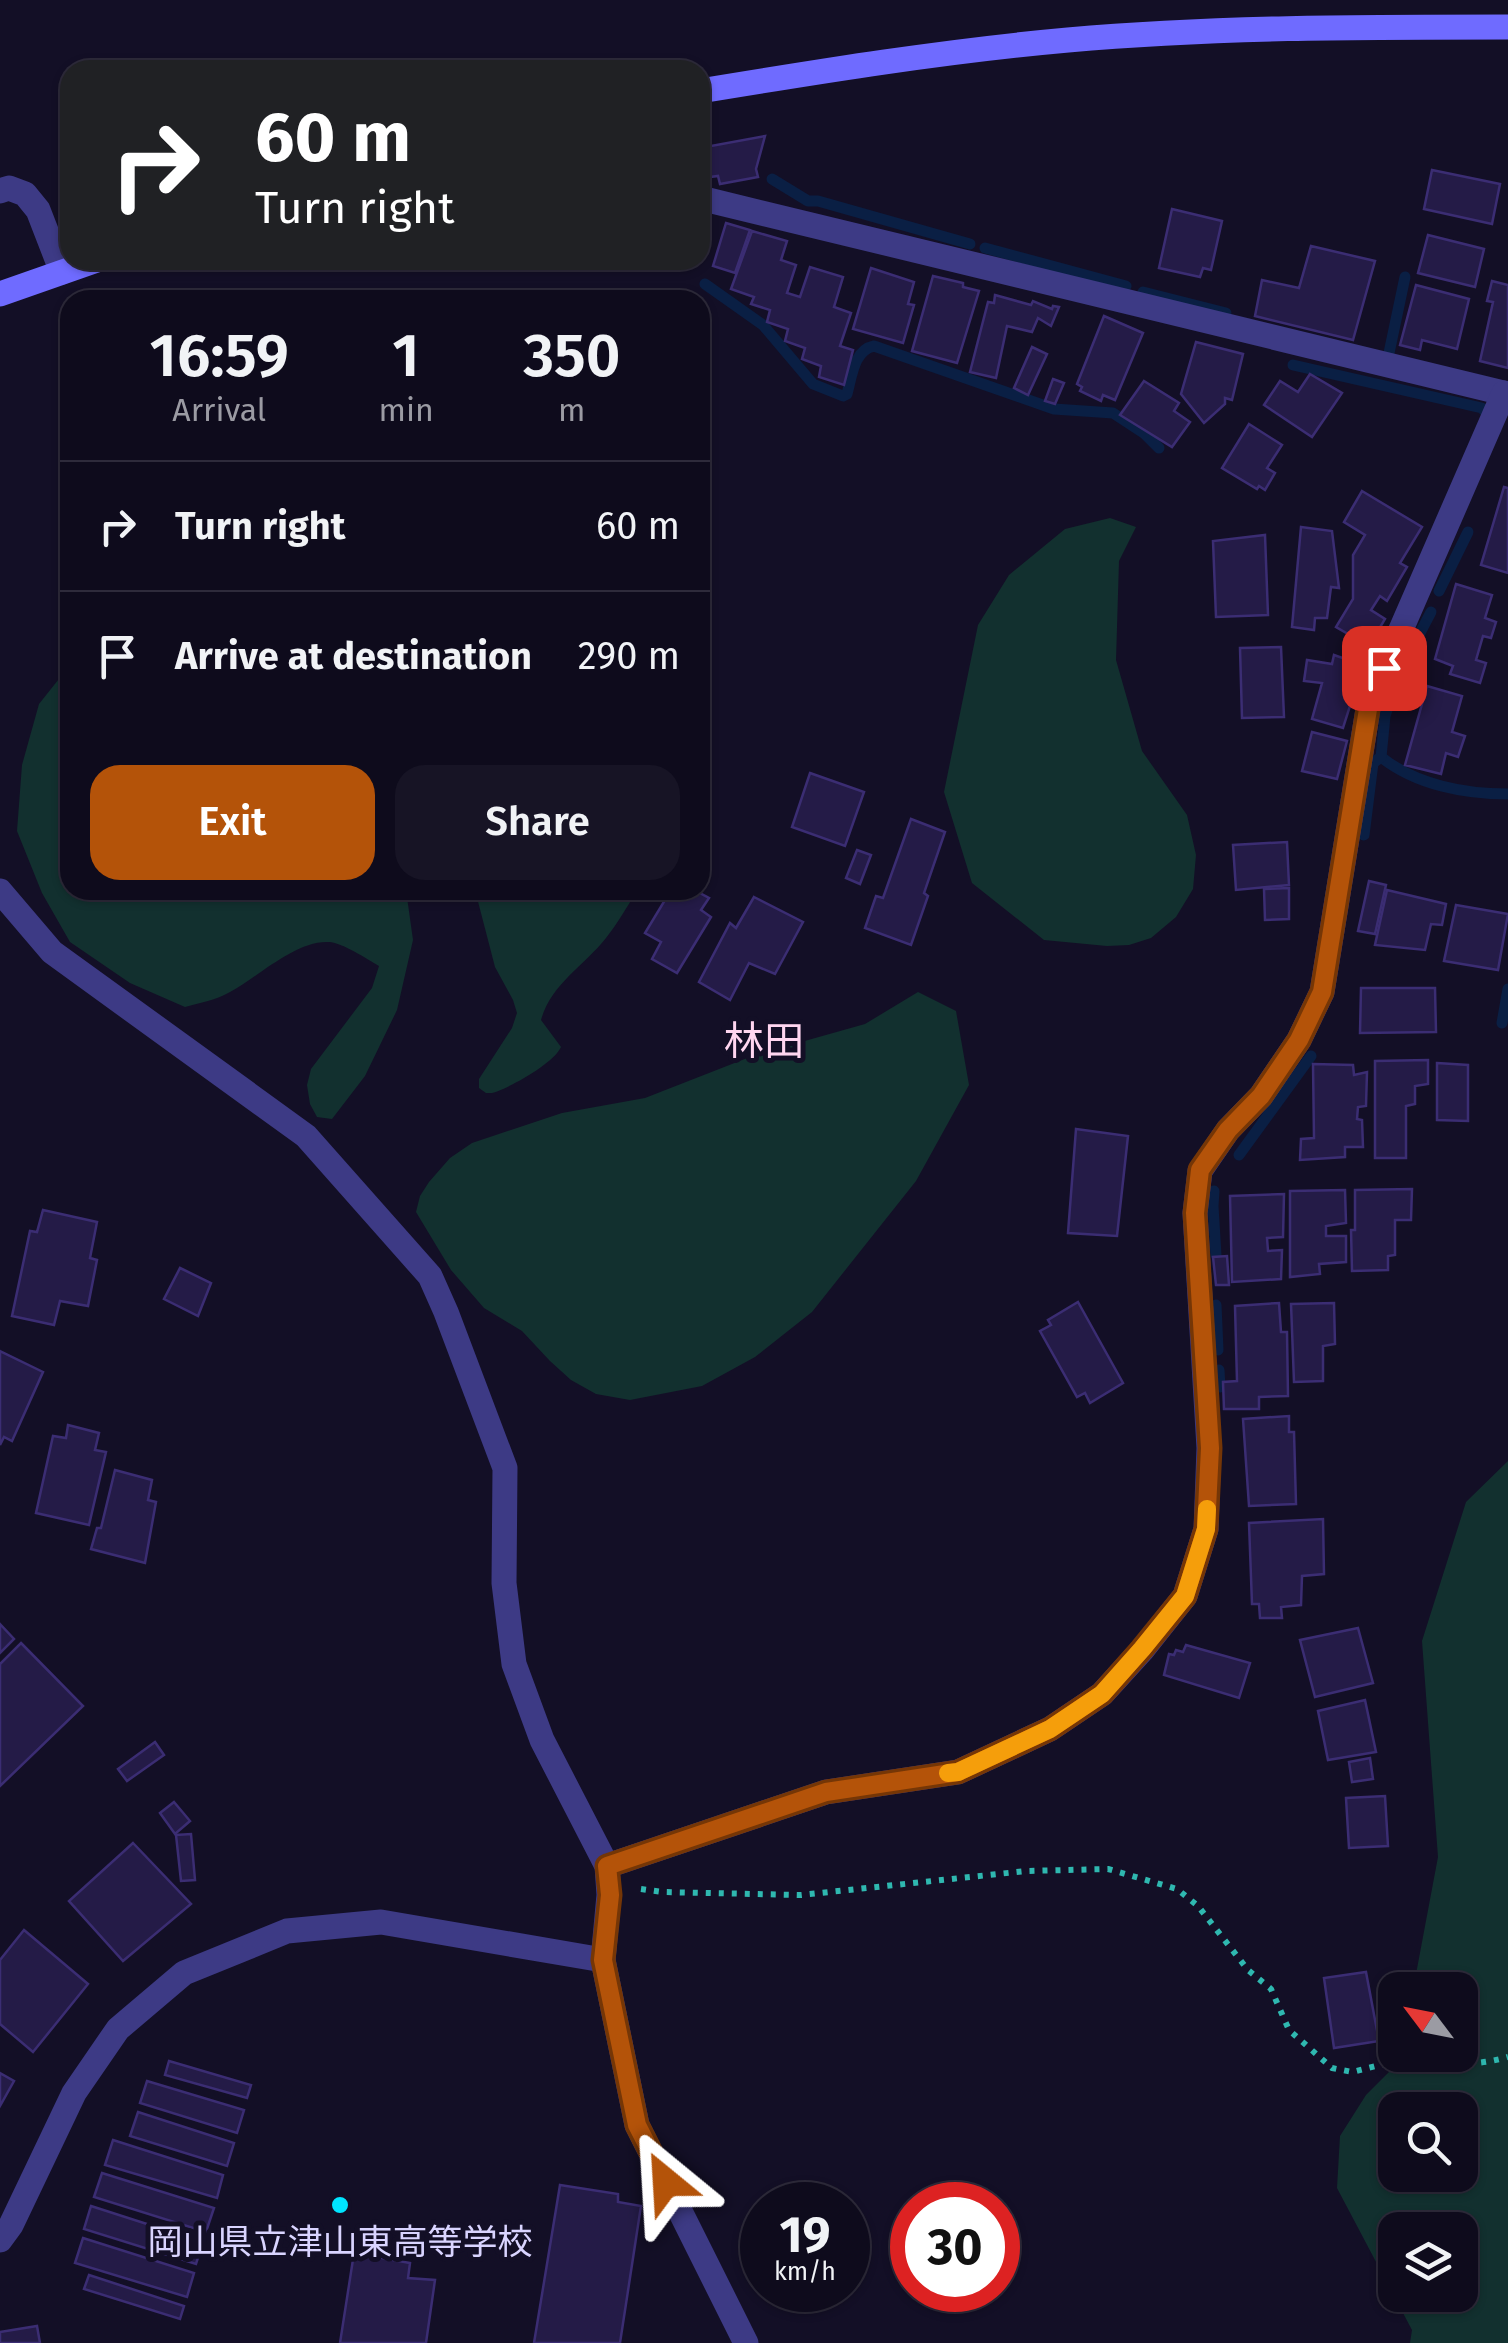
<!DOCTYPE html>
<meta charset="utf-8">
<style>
body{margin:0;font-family:"Fira Sans","Noto Sans JP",sans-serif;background:#171425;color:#f1f3f6;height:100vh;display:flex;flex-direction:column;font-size:38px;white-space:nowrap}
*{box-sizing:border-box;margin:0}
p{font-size:32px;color:#9b9ba3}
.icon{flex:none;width:55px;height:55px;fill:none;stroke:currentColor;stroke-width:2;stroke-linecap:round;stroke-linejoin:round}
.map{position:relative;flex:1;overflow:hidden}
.panel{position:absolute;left:60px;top:290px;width:650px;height:610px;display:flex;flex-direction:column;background:#0e0b1c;border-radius:30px;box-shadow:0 2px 8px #0004,0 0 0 2px #2e2b3b}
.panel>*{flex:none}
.top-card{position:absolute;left:60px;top:60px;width:650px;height:210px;border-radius:30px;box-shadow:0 2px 8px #0004,0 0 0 2px #2e2b3b;background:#202124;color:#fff;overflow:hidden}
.needle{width:65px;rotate:302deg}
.controls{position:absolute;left:1378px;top:1972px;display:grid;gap:20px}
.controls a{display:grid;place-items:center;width:100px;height:100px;border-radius:20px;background:#0e0b1c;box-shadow:0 2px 8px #0004,0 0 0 2px #2e2b3b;font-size:50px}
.speed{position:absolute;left:740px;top:2182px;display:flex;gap:20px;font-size:50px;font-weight:700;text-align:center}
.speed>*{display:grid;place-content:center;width:130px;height:130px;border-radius:50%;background:#0e0b1c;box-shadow:0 2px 8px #0004,0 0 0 2px #2e2b3b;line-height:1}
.speed small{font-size:25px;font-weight:400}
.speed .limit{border:15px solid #d22;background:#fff;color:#111}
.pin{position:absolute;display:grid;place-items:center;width:85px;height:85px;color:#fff;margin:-42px;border-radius:20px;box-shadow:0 5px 15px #0006}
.me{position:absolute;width:110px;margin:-55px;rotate:333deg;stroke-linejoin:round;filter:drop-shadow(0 0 8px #0008)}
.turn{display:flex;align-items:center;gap:35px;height:210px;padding:0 30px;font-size:45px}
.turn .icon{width:130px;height:130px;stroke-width:2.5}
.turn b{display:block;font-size:70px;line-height:85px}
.eta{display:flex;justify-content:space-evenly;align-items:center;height:170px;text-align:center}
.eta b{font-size:60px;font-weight:600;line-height:70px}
.primary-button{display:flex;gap:20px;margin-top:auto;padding:20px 30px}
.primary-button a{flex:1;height:115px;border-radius:30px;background:#b45309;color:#fff;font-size:40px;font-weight:600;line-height:115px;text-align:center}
.primary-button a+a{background:#171425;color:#f1f3f6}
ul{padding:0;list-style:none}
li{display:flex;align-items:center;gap:30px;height:130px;padding:0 30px;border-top:2px solid #2e2b3b}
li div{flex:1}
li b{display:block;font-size:38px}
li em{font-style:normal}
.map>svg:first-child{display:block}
.green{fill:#12302f;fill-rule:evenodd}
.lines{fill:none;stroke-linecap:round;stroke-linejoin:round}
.stream{stroke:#0a1f44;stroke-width:11}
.building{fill:#241b47;stroke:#3b2d73;stroke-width:2.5}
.path{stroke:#2fb8b0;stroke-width:6;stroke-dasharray:5 8;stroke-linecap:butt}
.street{stroke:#3d3a85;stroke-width:25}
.secondary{stroke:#6f6bff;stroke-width:25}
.route-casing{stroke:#753606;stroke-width:25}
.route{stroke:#b45309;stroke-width:18}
.slow{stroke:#f59e0b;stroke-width:18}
.poi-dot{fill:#00e5ff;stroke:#130f26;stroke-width:4}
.labels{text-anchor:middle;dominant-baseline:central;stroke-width:10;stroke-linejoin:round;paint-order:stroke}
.poi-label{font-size:35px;fill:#d9d4ff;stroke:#130f26}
.quarter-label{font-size:40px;fill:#ffd6f0;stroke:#130f26}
</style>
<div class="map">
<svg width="1508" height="2343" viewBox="0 0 1508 2343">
<rect width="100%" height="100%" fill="#130f26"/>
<!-- green -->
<g class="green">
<path d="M1110 518 1136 527 1119 561 1116 660 1142 751 1187 815 1196 855 1193 889 1176 917 1151 938 1129 945 1107 946 1044 940 972 883 944 792 978 625 1009 575 1065 529Z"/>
<path d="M70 665V890H406L413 940 397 1010 365 1076 332 1119 317 1117 310 1104 307 1085 311 1069 372 988 379 966C367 959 343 943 329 942 296 940 258 977 230 992 216 1000 200 1003 185 1007L130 983 70 942 42 893 17 831 22 765 39 704Z"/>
<path d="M475 890H638C627 906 618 923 606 938 584 966 551 984 541 1020L561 1047C554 1063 510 1088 492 1093H486L479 1088V1079L512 1028 517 1013 513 1000 495 967Z"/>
<path d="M918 992 956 1011 969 1085 916 1181 812 1312 755 1357 702 1386 630 1400 596 1394 571 1380 550 1361 522 1331 484 1308 451 1270 416 1212 420 1196 429 1182 450 1158 472 1143 562 1113 645 1098 755 1055 865 1024Z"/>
<path d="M1508 1461V2343H1410L1412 2330 1337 2188 1340 2136 1366 2095 1399 2062 1401 2055H1460V1990H1413L1438 1857 1422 1641 1466 1502ZM1460 2110V2175H1395V2110ZM1460 2230V2295H1395V2230Z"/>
</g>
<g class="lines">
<!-- stream -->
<g class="stream">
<path d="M772 179 808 201H818L970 244"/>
<path d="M985 248 1126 286"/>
<path d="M705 284 763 325 813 384 843 396 847 394C852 376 854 350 874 346L1054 409 1113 413 1145 434 1159 448"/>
<path d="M1143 292 1226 313"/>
<path d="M1389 353 1405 277"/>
<path d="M1293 365 1482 408 1487 414 1488 421"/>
<path d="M1439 591 1468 532"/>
<path d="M1409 654 1431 612"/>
<path d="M1381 757C1416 785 1465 794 1508 794"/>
<path d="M1364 835 1373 763 1381 757 1385 716 1396 681"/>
<path d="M1502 1023 1508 989"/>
<path d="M1239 1155 1311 1056"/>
<path d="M1214 1191 1213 1206 1216 1255"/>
<path d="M1216 1305 1218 1350"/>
<path d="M1219 1370 1220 1387"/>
</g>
</g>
<!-- building -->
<g class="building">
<path d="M765 136 756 169 758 177 720 184 718 176 702 178 700 148Z"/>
<path d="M1432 170 1500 184 1492 224 1424 209Z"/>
<path d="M1172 209 1222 221 1211 270 1203 268 1200 277 1159 268Z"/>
<path d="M726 223 750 230 735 273 713 266Z"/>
<path d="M752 231 787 241 781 260 796 265 787 293 800 297 810 267 843 277 834 307 851 313 840 346 853 350 844 385 819 377 821 366 802 359 805 348 785 341 788 329 767 322 770 310 751 304 754 297 731 289Z"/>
<path d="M1428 235 1484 249 1475 287 1418 273Z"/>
<path d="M1311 246 1375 261 1353 340 1255 316 1262 280 1299 288Z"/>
<path d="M871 268 914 282 908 304 914 305 903 343 853 329Z"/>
<path d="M933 276 963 283V287L979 291 957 363 912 351Z"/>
<path d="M1492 281 1508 285V368L1480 361 1493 302 1487 301Z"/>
<path d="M1416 285 1469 299 1457 349 1422 340 1420 350 1400 345Z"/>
<path d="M995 295 1031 305 1033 301 1052 309 1053 306 1059 307 1051 326 1038 318 1032 332 1007 326 996 378 970 372 988 302 994 303Z"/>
<path d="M1104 316 1143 333 1115 400 1103 395 1101 401 1080 391 1082 387 1077 384Z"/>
<path d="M1196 342 1243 354 1232 400 1225 398V404L1204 423 1181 394Z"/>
<path d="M1032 347 1047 354 1028 395 1014 388Z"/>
<path d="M1310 374 1342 393 1312 437 1264 405 1280 381 1298 392Z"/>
<path d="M1053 379 1064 383 1055 404 1045 401Z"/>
<path d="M1144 381 1179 403 1174 411 1190 422 1172 447 1120 415Z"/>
<path d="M1249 424 1282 445 1267 468 1275 473 1265 490 1259 486 1257 489 1222 468Z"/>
<path d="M1504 487 1508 488V573L1481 565Z"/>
<path d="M1362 491 1422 527 1400 563 1407 567 1387 601 1380 596 1371 610 1385 619 1369 646 1336 627 1353 599V555L1365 535 1344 522Z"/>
<path d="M1301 527 1332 531 1339 588 1331 587 1327 618H1315L1314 630 1292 627Z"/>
<path d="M1265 535 1268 615 1216 617 1213 541Z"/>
<path d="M1456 584 1492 595 1485 618 1496 622 1491 638 1483 636 1476 660 1486 663 1480 683 1450 674 1453 666 1435 659Z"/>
<path d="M1281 647 1284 717 1242 718 1240 648Z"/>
<path d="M1334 655 1363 665 1343 728 1312 719 1322 683 1304 681 1307 660 1332 664Z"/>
<path d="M1427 686 1462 696 1452 732 1465 736 1458 757 1446 753 1441 774 1405 765Z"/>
<path d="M1312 732 1347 741 1337 779 1302 771Z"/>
<path d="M810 773 864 792 845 846 792 827Z"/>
<path d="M911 819 945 832 924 893 928 896 911 945 865 928 876 896 883 898Z"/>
<path d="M1287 842 1289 885 1236 890 1233 845Z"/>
<path d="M857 850 871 855 860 884 846 878Z"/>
<path d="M1369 881 1386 885 1375 934 1358 931Z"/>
<path d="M1289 888V919L1265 920 1264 889Z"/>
<path d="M671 890H694L709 898 701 910 711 917 677 973 652 959 661 942 645 933Z"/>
<path d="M1387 890 1446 904 1442 925 1431 924 1425 950 1375 945Z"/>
<path d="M754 897 803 922 775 974 749 963 730 1000 699 982 730 923 736 928Z"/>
<path d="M1456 905 1508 914 1498 970 1444 961Z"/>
<path d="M1361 988H1435L1436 1032 1360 1033Z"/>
<path d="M1428 1060V1084L1415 1086V1104L1406 1106V1158H1375V1061Z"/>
<path d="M1437 1063 1468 1065V1121L1437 1120Z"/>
<path d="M1313 1064 1353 1065 1354 1075 1367 1072 1366 1106 1358 1107 1357 1119 1362 1120 1363 1147H1345V1157L1300 1160 1301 1139 1314 1138Z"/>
<path d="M1076 1129 1128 1136 1117 1236 1068 1233Z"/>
<path d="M1412 1189 1411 1220H1395V1255L1388 1256V1270L1352 1271 1351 1230H1355V1190Z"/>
<path d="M1345 1190 1346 1223 1326 1226V1236H1346V1262L1319 1264 1320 1274 1290 1277V1191Z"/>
<path d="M1284 1194 1283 1237 1267 1238 1268 1251 1282 1250 1281 1279 1232 1282 1230 1196Z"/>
<path d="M43 1210 97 1222 90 1258 97 1260 88 1306 60 1301 54 1325 12 1316 30 1231 37 1232Z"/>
<path d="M1227 1256 1229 1285H1216L1213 1257Z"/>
<path d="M180 1268 211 1283 198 1316 164 1299Z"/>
<path d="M1078 1302 1123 1383 1090 1403 1085 1393 1077 1397 1040 1331 1051 1325 1048 1320Z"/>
<path d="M1279 1303 1281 1332H1287L1288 1396 1259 1397V1409H1224L1223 1382 1237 1381 1235 1306Z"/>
<path d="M1334 1303 1335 1344 1323 1346V1381L1294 1382 1291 1304Z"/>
<path d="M0 1351 43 1372 12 1441 4 1437 0 1445Z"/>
<path d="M1289 1416V1432H1294L1296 1504 1249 1506 1243 1419Z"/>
<path d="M68 1425 99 1433 95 1450 106 1452 89 1525 36 1513 53 1436 66 1438Z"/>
<path d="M115 1470 152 1480 148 1500 156 1502 145 1563 91 1549 97 1528H101Z"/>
<path d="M1323 1519 1324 1574 1302 1576 1301 1605 1281 1607 1282 1618H1260L1259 1604H1252L1249 1523Z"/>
<path d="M0 1624 14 1639 0 1653Z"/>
<path d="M1358 1628 1373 1683 1315 1697 1300 1640Z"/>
<path d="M21 1643 83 1706 0 1786V1664Z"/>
<path d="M1186 1645 1250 1663 1239 1698 1164 1675 1169 1654 1174 1655 1176 1650 1183 1652Z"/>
<path d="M1365 1700 1376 1752 1328 1760 1318 1711Z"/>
<path d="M155 1742 164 1755 127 1781 118 1769Z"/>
<path d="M1370 1758 1373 1779 1352 1782 1349 1762Z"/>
<path d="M1385 1796 1388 1846 1349 1848 1346 1798Z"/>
<path d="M174 1802 190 1821 175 1834 160 1813Z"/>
<path d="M191 1834 195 1880 181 1881 176 1835Z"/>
<path d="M133 1843 191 1904 123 1961 69 1901Z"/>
<path d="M24 1930 88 1984 33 2052 0 2024V1960Z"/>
<path d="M1366 1972 1379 2041 1334 2048 1324 1978Z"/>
<path d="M169 2061 251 2085 247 2098 165 2075Z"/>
<path d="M0 2073 14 2081 0 2106Z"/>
<path d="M147 2081 244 2110 237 2133 140 2103Z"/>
<path d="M138 2112 234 2143 227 2166 130 2136Z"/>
<path d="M113 2140 223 2175 217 2198 105 2165Z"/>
<path d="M102 2173 214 2208 206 2232 94 2197Z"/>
<path d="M560 2185 618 2194V2202L641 2206 620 2343H534Z"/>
<path d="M91 2206 203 2242 196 2264 84 2229Z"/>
<path d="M83 2238 194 2273 187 2297 75 2263Z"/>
<path d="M354 2253 410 2263 408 2278 435 2280 426 2343H340Z"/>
<path d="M89 2275 184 2306 180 2319 84 2289Z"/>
<path d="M37 2326 40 2343H0V2332Z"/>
</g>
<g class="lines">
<!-- path -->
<g class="path">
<path d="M641 1889 662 1892 801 1895 1026 1871 1108 1869 1177 1889 1198 1906 1248 1970 1271 1989 1289 2030 1332 2068 1352 2072 1404 2059 1412 2055"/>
<path d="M1417 2055C1452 2064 1472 2067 1508 2057"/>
</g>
<!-- street -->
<g class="street">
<path d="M0 191 9 188 25 194 38 210 62 272"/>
<path d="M700 198 1508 394"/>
<path d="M0 891 52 952 306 1136 430 1276 446 1312 505 1468 504 1583 514 1664 542 1740 607 1866 609 1895 603 1960 637 2125 746 2343"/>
<path d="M607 1866 826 1792 958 1772 1050 1729 1102 1694 1143 1649 1185 1596 1206 1529 1209 1448 1195 1213 1200 1171 1228 1130 1261 1096 1299 1040 1322 992 1369 703 1504 393"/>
<path d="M0 2240 11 2225 74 2093 118 2029 184 1973 287 1931 381 1922 603 1960"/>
</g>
<!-- secondary -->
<g class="secondary">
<path d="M700 91C822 71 945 51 1068 40 1214 27 1361 27 1508 27"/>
<path d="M0 294 97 260"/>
</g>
</g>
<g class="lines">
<!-- route casing -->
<g class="route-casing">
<path id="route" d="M666 2182 637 2125 603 1960 610 1895 607 1866 826 1792 958 1772 1050 1729 1102 1694 1142 1649 1185 1596 1206 1529 1210 1448 1195 1213 1200 1170 1228 1130 1261 1096 1299 1040 1322 992 1369 703 1384 668"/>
</g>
<!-- route -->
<use href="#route" class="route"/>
<!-- slow -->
<path class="slow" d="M948 1773 958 1772 1050 1729 1102 1694 1142 1649 1185 1596 1206 1529 1207 1509"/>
</g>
<!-- markers -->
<circle class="poi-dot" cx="340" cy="2205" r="10"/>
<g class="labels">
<!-- poi labels -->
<g class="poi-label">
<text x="340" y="2242">岡山県立津山東高等学校</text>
</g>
<!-- quarter labels -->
<g class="quarter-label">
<text x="764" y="1042">林田</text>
</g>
</g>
</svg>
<div class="controls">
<a><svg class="needle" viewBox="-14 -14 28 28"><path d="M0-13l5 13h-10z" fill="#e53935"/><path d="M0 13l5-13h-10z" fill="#9b9ba3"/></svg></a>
<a><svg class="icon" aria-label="search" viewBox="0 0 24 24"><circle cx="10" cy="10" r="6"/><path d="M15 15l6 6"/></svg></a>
<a><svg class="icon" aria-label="layers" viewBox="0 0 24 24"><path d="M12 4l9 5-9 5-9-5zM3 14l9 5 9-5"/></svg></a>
</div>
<div class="speed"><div>19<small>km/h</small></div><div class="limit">30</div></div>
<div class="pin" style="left:1384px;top:668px;background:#d93025"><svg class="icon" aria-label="arrive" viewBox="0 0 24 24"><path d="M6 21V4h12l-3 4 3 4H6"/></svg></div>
<svg class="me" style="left:666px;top:2182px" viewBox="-20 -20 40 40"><path d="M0-17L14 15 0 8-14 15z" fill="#b45309" stroke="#fff" stroke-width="4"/></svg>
<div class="top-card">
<div class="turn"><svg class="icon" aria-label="right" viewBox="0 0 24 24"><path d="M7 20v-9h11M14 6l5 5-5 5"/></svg><div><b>60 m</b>Turn right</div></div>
</div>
<section class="panel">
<div class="eta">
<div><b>16:59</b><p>Arrival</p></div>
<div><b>1</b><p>min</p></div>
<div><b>350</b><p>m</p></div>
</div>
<ul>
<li><svg class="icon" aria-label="right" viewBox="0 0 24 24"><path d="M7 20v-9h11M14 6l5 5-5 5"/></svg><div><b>Turn right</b></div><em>60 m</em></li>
<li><svg class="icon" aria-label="arrive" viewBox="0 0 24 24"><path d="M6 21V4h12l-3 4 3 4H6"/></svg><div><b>Arrive at destination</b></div><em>290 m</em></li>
</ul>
<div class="primary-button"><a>Exit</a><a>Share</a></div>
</section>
</div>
